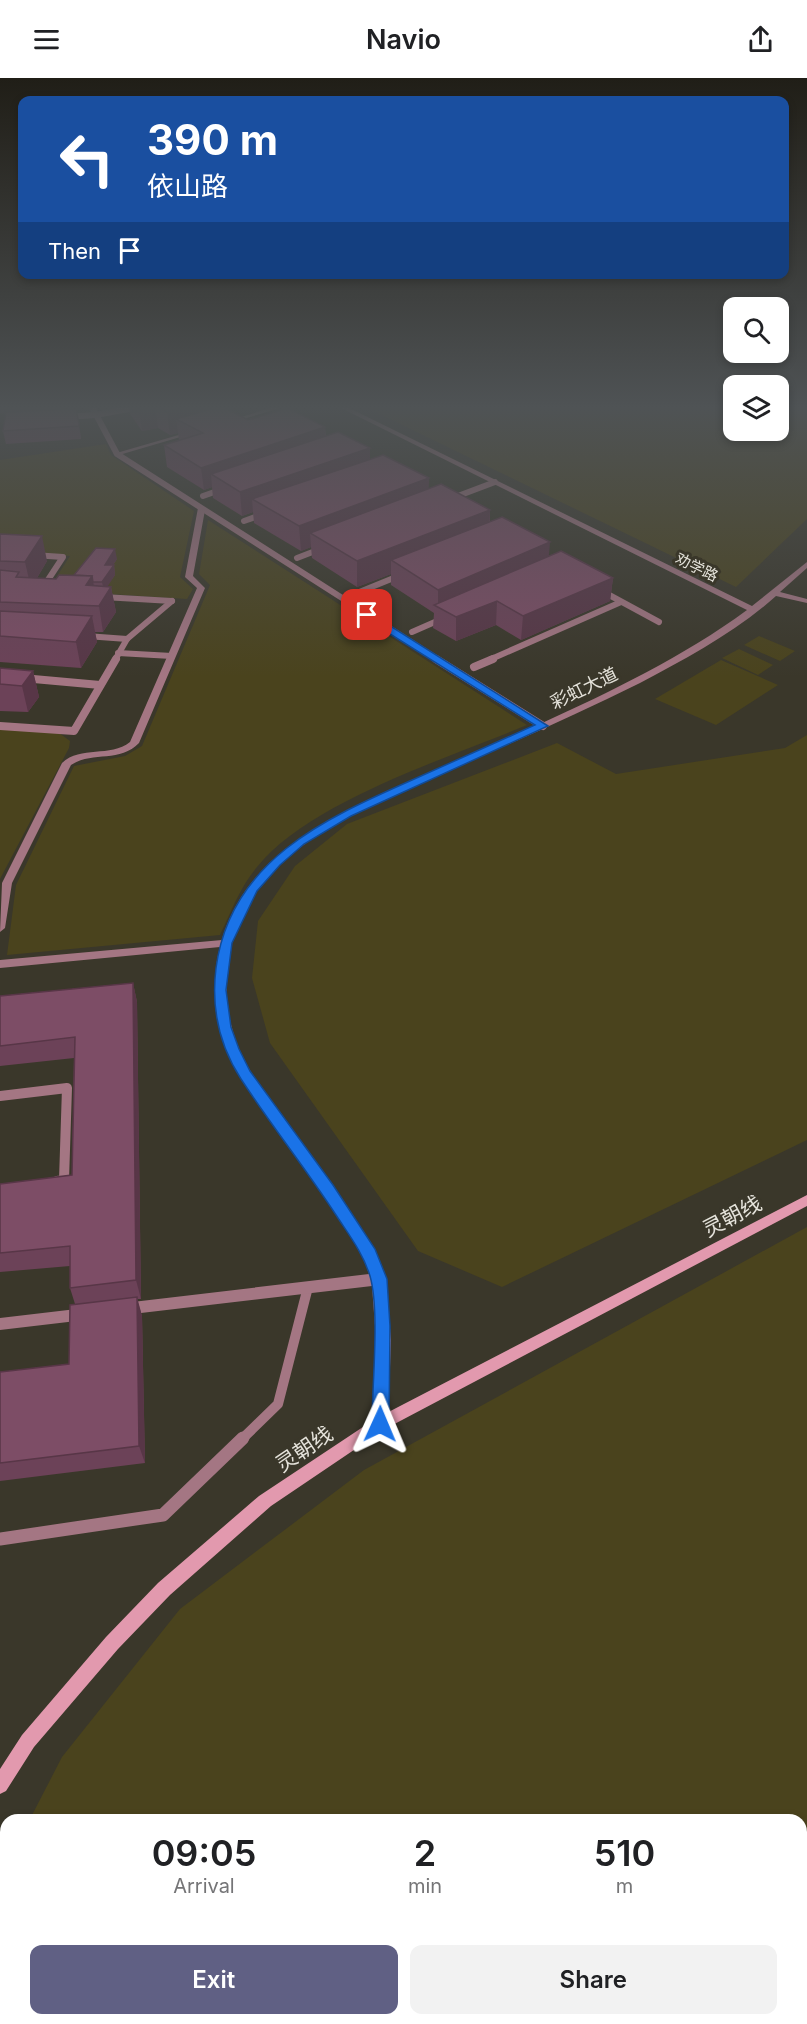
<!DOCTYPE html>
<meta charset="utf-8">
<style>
body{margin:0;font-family:Inter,"Noto Sans SC",sans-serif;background:#f2f2f2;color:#202124;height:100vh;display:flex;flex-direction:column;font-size:22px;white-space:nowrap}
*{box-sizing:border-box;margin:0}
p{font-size:20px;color:#757577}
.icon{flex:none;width:33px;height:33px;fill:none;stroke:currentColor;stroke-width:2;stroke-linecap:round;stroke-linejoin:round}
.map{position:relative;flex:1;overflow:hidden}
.details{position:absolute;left:0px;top:1736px;width:807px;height:212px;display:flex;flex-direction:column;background:#fff;border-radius:18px 18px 0 0;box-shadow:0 3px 9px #0003}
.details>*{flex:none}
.hud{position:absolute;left:18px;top:18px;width:771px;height:183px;border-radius:12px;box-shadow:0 3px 9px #0003;background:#1a4fa0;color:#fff;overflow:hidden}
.controls{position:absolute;left:723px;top:219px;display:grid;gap:12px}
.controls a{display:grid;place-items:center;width:66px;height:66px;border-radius:12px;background:#fff;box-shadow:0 3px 9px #0003;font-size:30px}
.pin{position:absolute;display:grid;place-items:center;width:51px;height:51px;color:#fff;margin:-26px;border-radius:12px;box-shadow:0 3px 9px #0006}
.me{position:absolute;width:66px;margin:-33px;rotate:1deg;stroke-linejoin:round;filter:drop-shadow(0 0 4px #0008)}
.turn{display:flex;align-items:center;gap:21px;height:126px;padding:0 30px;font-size:27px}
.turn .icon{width:78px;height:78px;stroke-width:2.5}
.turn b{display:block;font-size:42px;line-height:51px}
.then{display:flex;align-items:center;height:57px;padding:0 30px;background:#0003;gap:12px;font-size:22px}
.eta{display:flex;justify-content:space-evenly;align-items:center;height:102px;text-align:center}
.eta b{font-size:36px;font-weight:600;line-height:42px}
.button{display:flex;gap:12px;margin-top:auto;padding:12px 30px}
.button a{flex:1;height:69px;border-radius:12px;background:#606084;color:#fff;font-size:24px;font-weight:600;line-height:69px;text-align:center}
.button a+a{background:#f2f2f2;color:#202124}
header{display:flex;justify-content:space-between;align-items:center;height:78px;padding:0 30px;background:#fff;font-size:27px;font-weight:600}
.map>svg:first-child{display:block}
.green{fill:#4a431d}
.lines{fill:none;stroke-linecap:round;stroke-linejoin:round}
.lane-far3{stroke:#a47683;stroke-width:6}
.lane-far2{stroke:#a47683;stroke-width:8}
.lane-far1{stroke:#a47683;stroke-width:10}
.lane{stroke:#a47683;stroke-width:13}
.street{fill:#a47683;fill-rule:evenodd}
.secondary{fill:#e299ae;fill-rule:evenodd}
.wall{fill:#6c4258}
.shaded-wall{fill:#583647}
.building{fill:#7d4d66;stroke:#583647;stroke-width:1.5}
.route{fill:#1a73e8;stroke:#114b97;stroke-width:1.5}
.labels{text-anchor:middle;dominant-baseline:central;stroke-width:6;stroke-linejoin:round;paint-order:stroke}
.far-street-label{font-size:15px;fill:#e5e3db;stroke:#3a372a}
.street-label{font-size:18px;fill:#e5e3db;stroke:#3a372a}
.near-street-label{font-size:21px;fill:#e5e3db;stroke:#3a372a}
</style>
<header><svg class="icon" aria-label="menu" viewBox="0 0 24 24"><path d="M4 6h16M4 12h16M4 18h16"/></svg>Navio<svg class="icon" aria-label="share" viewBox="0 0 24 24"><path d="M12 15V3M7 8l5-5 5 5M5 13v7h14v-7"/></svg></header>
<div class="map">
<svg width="807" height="1946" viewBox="0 0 807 1946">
<rect width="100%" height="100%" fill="#3a372a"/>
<!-- green -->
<g class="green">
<path d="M361 327H733L734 352H778L779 327H807V441L736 509Z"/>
<path d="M106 366 111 377 194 433 180 499 193 511 187 521 48 512 70 478 0 472V382Z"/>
<path d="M208 442 527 647C449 680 310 723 257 789 240 809 231 834 220 857L7 877 16 807 74 688 125 678 142 668 210 507 199 496Z"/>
<path d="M759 558 795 573 780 583 744 567Z"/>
<path d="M739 571 773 587 758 597 722 580Z"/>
<path d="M721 582 778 607 716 647 655 621Z"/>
<path d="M0 648 55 652 70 663 69 670 0 801Z"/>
<path d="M807 657V1062L502 1209 418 1173 270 965 252 900 258 843 295 788 347 746 557 665 616 696 785 670Z"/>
<path d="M807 1149V1946H0V1798L6 1787V1941H801V1742L30 1741 62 1679 180 1531 364 1392Z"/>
</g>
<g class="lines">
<!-- lane-far3 -->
<g class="lane-far3">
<path d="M91 327 117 376 439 582"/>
<path d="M65 339 95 337 151 327"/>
<path d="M203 418 223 411"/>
<path d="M450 421 495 404"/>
<path d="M244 443 264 436"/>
<path d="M33 477 63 479 42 511"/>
<path d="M297 480 323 470"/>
<path d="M600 512 659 544"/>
<path d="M352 517 401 497"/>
<path d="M103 519 172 523"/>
<path d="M412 554 444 540"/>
<path d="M86 558 127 561"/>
<path d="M118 575 172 578"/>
<path d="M115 582 127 561 172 523"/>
<path d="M489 582 621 524"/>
</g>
<!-- lane-far2 -->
<g class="lane-far2">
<path d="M436 581 543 648"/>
<path d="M474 589 493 581"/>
<path d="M0 598 100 607"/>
<path d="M0 648 74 653 116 581"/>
</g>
<!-- lane-far1 -->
<g class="lane-far1">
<path d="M0 1018 67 1010 64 1102 57 1103"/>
<path d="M241 1362 278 1326 308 1209"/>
</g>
<!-- lane -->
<path class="lane" d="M0 1461 163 1437 243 1360"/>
<!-- street -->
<g class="street">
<path d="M280 327H290L230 345 225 344Z"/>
<path d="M335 327H343L752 528 807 484V490L780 514 807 521V525L776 518C736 554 687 580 640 605 584 633 527 658 471 683 374 726 237 770 227 894 224 937 235 971 258 1005L364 1154 375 1174 386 1201 391 1262 388 1346 385 1351 380 1353 375 1351 372 1346 376 1262 372 1208 124 1237 119 1235 117 1231 119 1227 124 1225 369 1196 362 1175 354 1162C332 1129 310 1097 287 1064 241 1000 200 953 220 869L0 890V882L222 862C250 772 339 734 419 699 459 681 499 664 540 646 612 613 683 579 747 532Z"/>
<path d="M189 354 194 355 119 377 113 376Z"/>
<path d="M198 430 205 432 193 498 205 510 139 665C120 685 92 673 71 687L12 805 5 850 0 854 2 805 62 685C81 667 110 680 130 664L197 510 185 499Z"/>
<path d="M85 1230 90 1232 92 1236 90 1240 85 1242 0 1252V1240Z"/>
</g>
<!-- secondary -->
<path class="secondary" d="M807 1117V1128L385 1351 271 1428 170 1517 118 1571 34 1669 6 1713 0 1716V1691L22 1657 106 1559 158 1505 259 1418 375 1341Z"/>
</g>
<!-- wall -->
<g class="wall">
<path d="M0 327H61V332L76 331 81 359V361L6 366 3 353 6 336 0 335Z"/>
<path d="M129 327H244L229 332 248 342 325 349 326 358 370 381 429 400 428 411 490 432V444L549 478 613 500 610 523 521 562 496 547 456 563 433 550 434 535 391 507V496L357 509 312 480 311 469 301 473 254 445 253 434 242 438 213 420 212 409 204 412 167 389 164 367 179 362 178 355 170 357 158 350 142 353 130 336Z"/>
<path d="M0 456 47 483 37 500 56 501 74 497 117 481 113 487H114L115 497 107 508 111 509 116 534 103 554H95L97 564 81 590 0 584Z"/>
<path d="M0 590 33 593 39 619 28 634 0 633Z"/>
<path d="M133 905 137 924 141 1221H137L142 1238 145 1385 0 1403V1294L69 1286 75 1226 70 1210V1188L0 1194V1106L72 1097 74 980 0 988V918Z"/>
</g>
<!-- shaded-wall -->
<g class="shaded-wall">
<path d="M155 327 158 350 142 353 139 330Z"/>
<path d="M191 327H244L214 338 176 341 178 355 170 357 167 334Z"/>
<path d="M325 349 326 371 211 396 212 409 204 412 201 390Z"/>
<path d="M370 370V394L252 421 253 434 242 438 240 414Z"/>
<path d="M429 400 428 424 310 455 311 469 301 473 299 448Z"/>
<path d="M490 432 489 457 391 482V496L357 509V483Z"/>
<path d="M42 458 47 483 31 510 25 484Z"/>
<path d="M550 464 548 489 438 529V512Z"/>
<path d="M115 471 117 481 107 496 105 487Z"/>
<path d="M114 487 115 497 104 514 102 504Z"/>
<path d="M92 498 97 524 86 507Z"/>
<path d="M613 500 610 523 521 562 523 538Z"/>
<path d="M111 509 116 534 103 554 99 528Z"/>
<path d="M497 523 496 547 456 563V539Z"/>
<path d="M92 538 97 564 81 590 76 564Z"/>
<path d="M33 593 39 619 28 634 22 608Z"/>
<path d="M133 905 137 924 141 1221 136 1202Z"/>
<path d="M137 1219 142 1238 145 1385 139 1368Z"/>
</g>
<!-- building -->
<g class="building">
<path d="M136 327H191L167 334 155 327 139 330Z"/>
<path d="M221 328 248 342 288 330 325 349 201 390 164 367 203 355 176 341Z"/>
<path d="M76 331 79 346V348L3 353 6 334Z"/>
<path d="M338 354 370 370 240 414 211 396Z"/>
<path d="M383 377 429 400 299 448 252 421Z"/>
<path d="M441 406 490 432 357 483 310 455Z"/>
<path d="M502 439 550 464 438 512 391 482Z"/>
<path d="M0 456 42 458 25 484 0 483Z"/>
<path d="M96 470 115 471 105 487H114L102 504H93L92 498 74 497Z"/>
<path d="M561 473 613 500 523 538 497 523 456 539 434 527Z"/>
<path d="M0 492 19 494 16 499 56 501 59 497 92 498 86 507 111 509 99 528 0 524Z"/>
<path d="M0 533 92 538 76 564 0 558Z"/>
<path d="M0 590 33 593 22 608 0 606Z"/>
<path d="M133 905 136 1202 70 1210V1168L0 1175V1106L72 1097 75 959 0 968V918Z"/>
<path d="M137 1219 139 1368 0 1385V1294L69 1286 70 1227Z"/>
</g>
<!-- sky -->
<linearGradient id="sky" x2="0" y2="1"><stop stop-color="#201e17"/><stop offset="0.55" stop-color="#4f5355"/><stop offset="1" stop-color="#4f5355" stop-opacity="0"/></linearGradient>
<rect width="807" height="599" fill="url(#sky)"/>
<!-- route -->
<path class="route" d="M363 535H370L548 648 351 738 304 766 280 787 257 813 232 865 226 912 231 949 239 971 250 993 333 1107 375 1171 387 1201 390 1248 389 1346 386 1351 380 1354 374 1351 372 1346C372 1307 380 1233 370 1198 363 1175 349 1157 336 1137 306 1091 271 1047 241 1001 219 967 211 930 216 890 230 783 324 741 412 702 453 684 494 665 535 647L363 539Z"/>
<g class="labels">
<!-- far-street labels -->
<g class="far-street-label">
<text transform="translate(697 489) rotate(26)">劝学路</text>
</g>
<!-- street labels -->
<g class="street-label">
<text transform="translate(584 610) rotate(-26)">彩虹大道</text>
</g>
<!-- near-street labels -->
<g class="near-street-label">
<text transform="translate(732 1138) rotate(-28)">灵朝线</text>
<text transform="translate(304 1371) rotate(-34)">灵朝线</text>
</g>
</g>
</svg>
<div class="controls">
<a><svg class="icon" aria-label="search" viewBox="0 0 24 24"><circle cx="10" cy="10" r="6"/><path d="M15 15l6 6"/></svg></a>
<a><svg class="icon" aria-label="layers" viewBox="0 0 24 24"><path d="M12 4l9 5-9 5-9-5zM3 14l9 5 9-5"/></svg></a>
</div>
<div class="pin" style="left:367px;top:537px;background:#d93025"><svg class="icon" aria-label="arrive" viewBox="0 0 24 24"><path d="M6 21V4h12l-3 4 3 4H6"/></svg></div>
<svg class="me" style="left:380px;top:1346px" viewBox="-20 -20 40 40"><path d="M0-17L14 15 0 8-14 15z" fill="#1a73e8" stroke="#fff" stroke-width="4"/></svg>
<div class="hud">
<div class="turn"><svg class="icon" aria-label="left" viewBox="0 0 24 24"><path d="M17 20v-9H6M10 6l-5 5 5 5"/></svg><div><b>390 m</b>依山路</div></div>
<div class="then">Then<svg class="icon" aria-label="arrive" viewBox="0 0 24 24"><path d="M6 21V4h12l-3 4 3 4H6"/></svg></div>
</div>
<section class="details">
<div class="eta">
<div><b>09:05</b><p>Arrival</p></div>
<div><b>2</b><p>min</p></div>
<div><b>510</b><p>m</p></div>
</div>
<div class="button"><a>Exit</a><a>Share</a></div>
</section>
</div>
